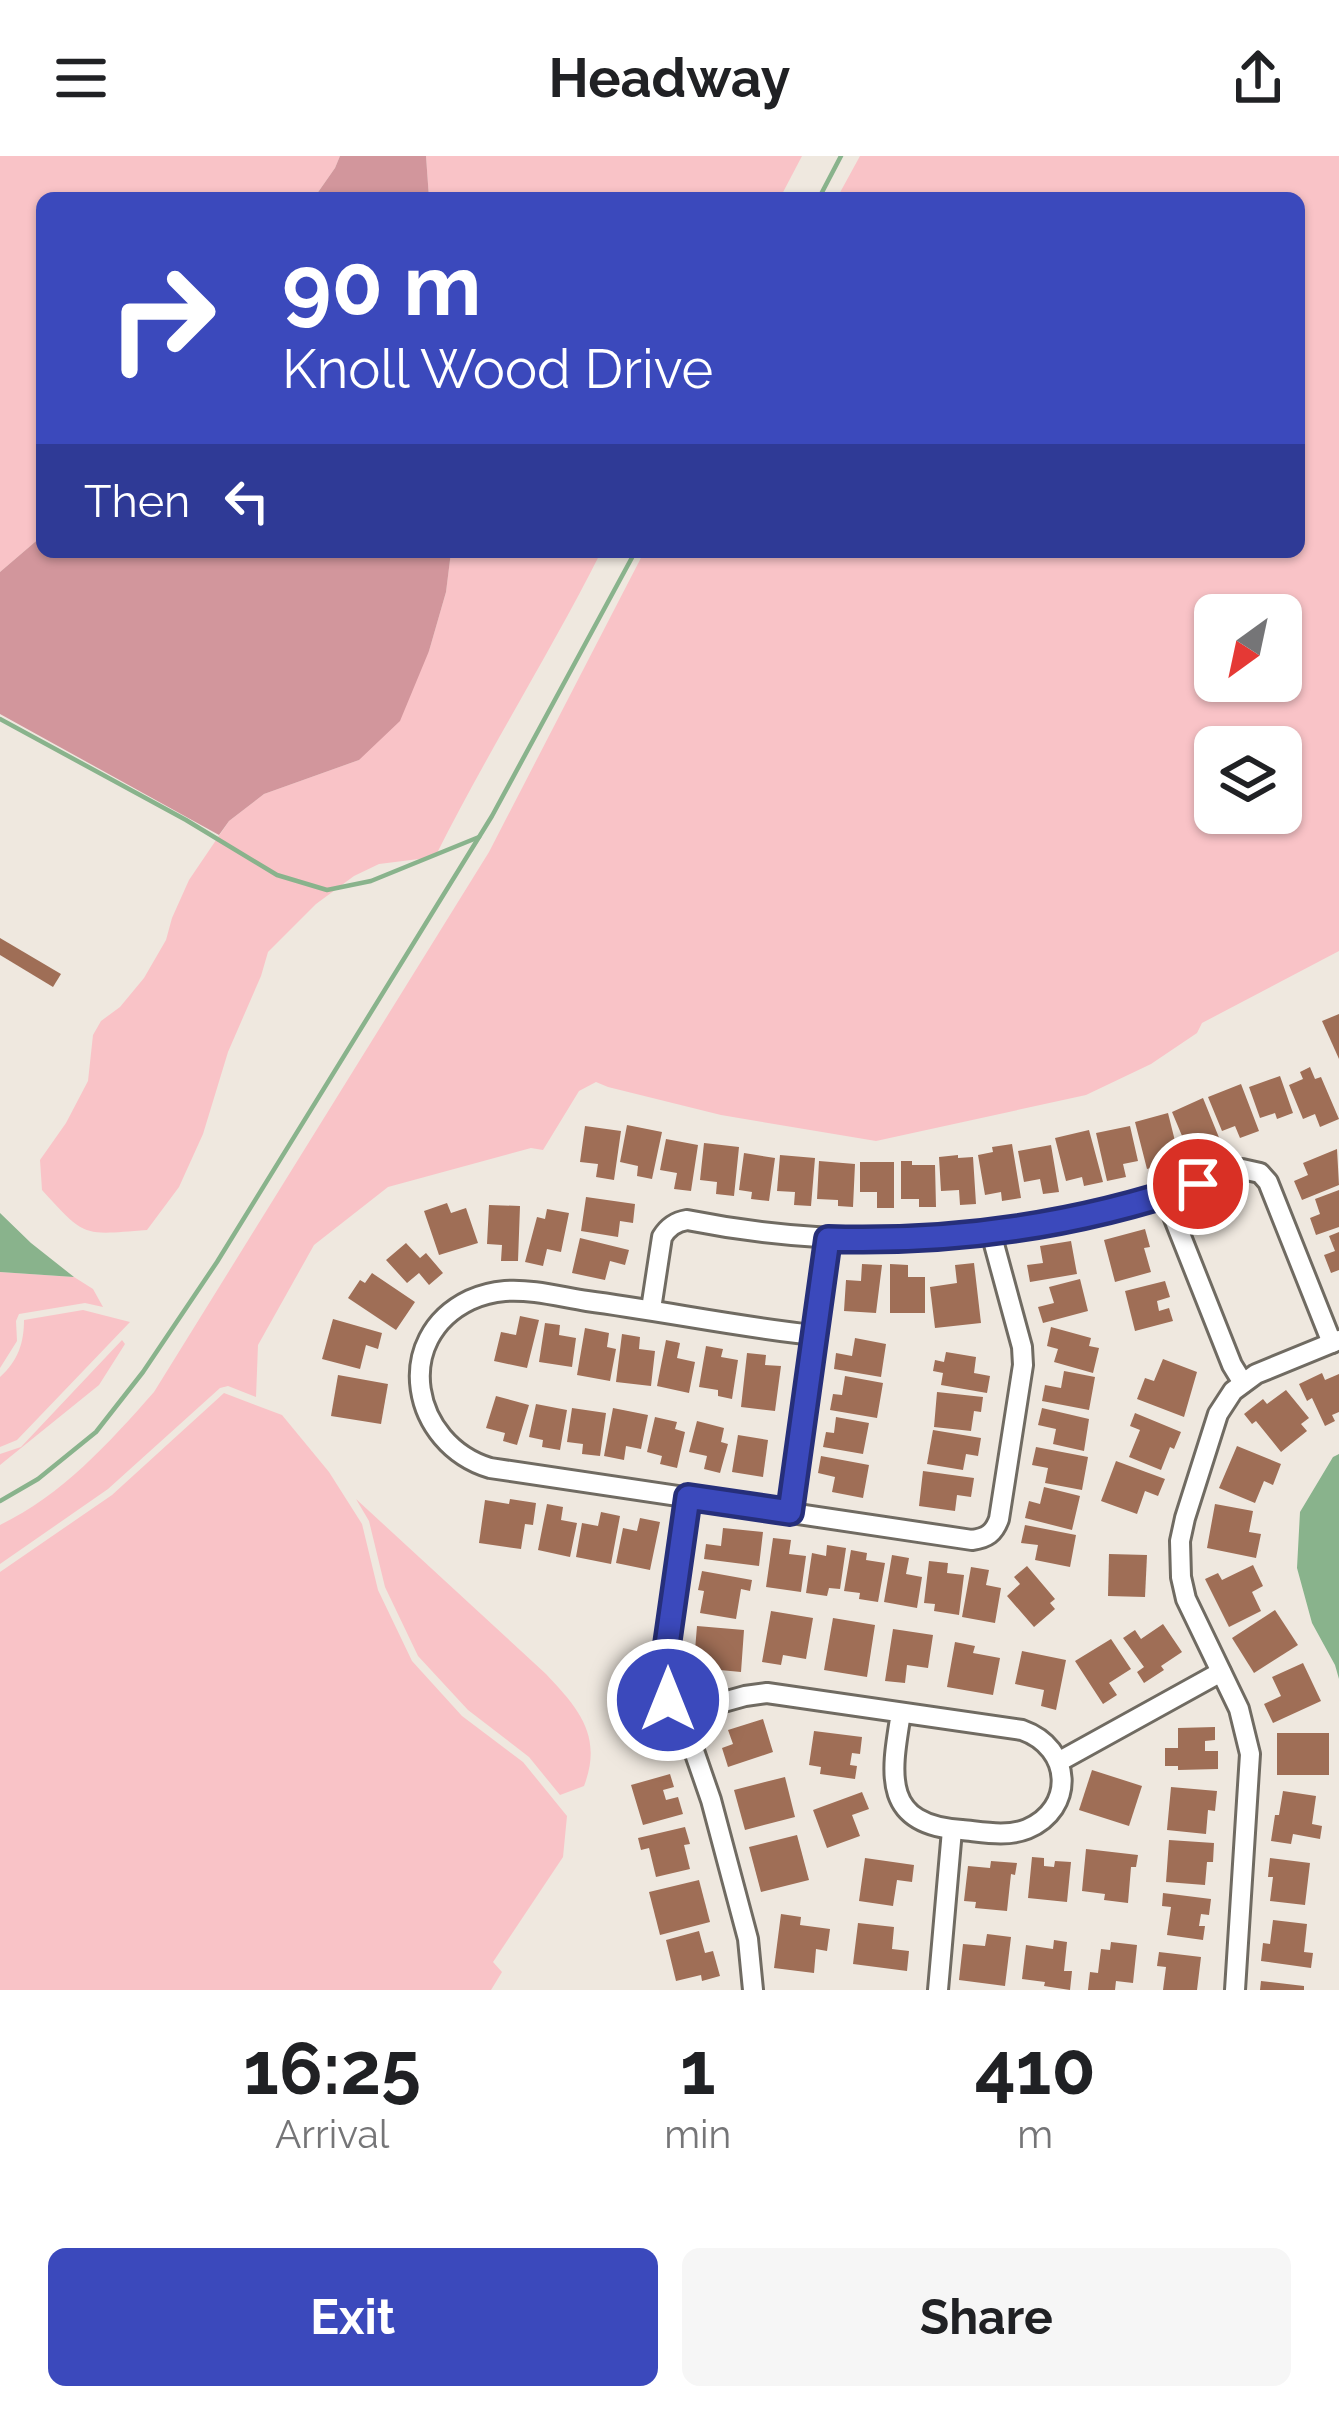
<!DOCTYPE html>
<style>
body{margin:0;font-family:Raleway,sans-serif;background:#f6f6f6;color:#202124;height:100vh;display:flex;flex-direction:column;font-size:45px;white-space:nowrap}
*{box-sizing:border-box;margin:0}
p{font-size:39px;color:#757577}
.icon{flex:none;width:66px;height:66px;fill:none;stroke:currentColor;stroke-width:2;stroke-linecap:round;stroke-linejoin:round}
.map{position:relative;height:1834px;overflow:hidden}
.details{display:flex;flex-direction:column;background:#fff;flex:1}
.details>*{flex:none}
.banner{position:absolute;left:36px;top:36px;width:1269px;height:366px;border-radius:18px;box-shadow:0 3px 9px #0004;background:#3b49bc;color:#fff;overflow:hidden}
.needle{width:78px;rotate:213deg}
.buttons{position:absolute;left:1194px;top:438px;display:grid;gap:24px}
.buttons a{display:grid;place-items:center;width:108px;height:108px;border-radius:18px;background:#fff;box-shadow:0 3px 9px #0004;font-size:60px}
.pin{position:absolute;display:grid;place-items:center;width:102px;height:102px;color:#fff;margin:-51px;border:6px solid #fff;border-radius:50%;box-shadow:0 3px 12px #0007}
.me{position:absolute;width:132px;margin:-66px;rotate:0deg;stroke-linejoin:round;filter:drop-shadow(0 0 9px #0008)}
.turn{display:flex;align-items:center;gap:42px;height:252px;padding:0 48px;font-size:54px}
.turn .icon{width:156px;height:156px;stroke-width:2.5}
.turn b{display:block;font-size:84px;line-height:102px}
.then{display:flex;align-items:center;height:114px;padding:0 48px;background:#0003;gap:24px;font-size:45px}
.eta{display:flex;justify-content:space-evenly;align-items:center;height:204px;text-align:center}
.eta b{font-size:72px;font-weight:700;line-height:84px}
.cta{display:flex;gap:24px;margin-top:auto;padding:24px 48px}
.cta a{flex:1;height:138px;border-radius:18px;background:#3b49bc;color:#fff;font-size:48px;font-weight:700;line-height:138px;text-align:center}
.cta a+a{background:#f6f6f6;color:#202124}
header{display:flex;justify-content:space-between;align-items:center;height:156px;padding:0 48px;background:#fff;font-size:54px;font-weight:700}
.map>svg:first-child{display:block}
.green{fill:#f9c3c7;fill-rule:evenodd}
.forest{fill:#d2969c}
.water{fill:#89b38c}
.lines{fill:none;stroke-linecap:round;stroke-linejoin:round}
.stream{stroke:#89b38c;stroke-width:4.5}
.building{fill:#9f6e56}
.minor-casing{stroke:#706b62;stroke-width:24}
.minor{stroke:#fff;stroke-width:18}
.route-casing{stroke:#262f7a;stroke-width:30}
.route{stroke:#3b49bc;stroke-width:21}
</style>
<header><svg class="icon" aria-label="menu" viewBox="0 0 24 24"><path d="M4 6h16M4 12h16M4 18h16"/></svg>Headway<svg class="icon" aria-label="share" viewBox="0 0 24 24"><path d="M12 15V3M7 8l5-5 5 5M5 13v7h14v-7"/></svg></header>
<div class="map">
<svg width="1339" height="1834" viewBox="0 0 1339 1834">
<rect width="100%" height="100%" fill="#efe8df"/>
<!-- green -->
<g class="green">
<path d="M0 0H340L335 12 314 42H42V380L0 416Z"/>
<path d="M426 0H802L780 42H429Z"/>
<path d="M860 0H1339V795L1202 867 1197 877 1151 908 1086 939 876 985 721 959 608 931 596 926 579 935 543 994 531 992 388 1031 314 1089 258 1189 256 1241 228 1230 220 1232 108 1333 0 1408V1369C62 1339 109 1287 154 1236L489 696 644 396H1299V42H837ZM1215 459H1281V525H1215ZM1215 591H1281V657H1215Z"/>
<path d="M451 396H601C549 499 487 597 435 701L379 708 354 720 316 748 268 796 261 820 228 896 203 978 179 1031 147 1074C82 1079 86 1082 42 1034L40 1004 66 967 88 925 93 879 101 865 120 851 144 822 166 784 172 762 189 724 229 665 264 638 359 604 429 495 446 436Z"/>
<path d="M0 1116 74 1121 93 1133 103 1151 85 1147 19 1158 16 1165 17 1185 0 1212Z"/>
<path d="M83 1154 130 1166 17 1284 0 1291V1221C18 1205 24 1187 24 1164Z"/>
<path d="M122 1184 125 1188 99 1229 0 1309V1298L21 1291Z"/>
<path d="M224 1237 282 1259 329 1316 362 1368 378 1434 412 1505 462 1560 523 1606 567 1660 563 1701 493 1806 502 1816 491 1834H0V1416L112 1339Z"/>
<path d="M356 1343 546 1518C579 1553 603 1580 584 1630L560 1639 529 1601 468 1554 418 1500 385 1431 369 1365Z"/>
</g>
<!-- forest -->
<g class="forest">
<path d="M340 0H426L429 42H314L335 12Z"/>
<path d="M42 380V396H451L446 436 429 495 400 565 359 604 264 638 229 665 219 679 0 558V416Z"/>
</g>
<!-- water -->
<g class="water">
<path d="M0 1057 31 1087 74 1121 0 1116Z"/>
<path d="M1339 1298V1523L1335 1509 1312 1467 1297 1412 1300 1356 1333 1301Z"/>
</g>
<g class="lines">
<!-- stream -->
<g class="stream">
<path d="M819 42 841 0"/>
<path d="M0 563 186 664 277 719 327 734 371 725 479 681"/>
<path d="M0 1345 38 1323 96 1276 143 1216 217 1106 492 660 635 396"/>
</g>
</g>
<!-- building -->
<g class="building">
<path d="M0 782 61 818 53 831 0 799Z"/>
<path d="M1339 858V903L1322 865Z"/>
<path d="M1310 911 1315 923 1321 921 1339 963 1320 971 1315 958 1303 963 1289 929 1303 923 1300 916Z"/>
<path d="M1280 920 1293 957 1277 963 1275 957 1260 962 1249 931Z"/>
<path d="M1241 928 1259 975 1240 982 1235 970 1222 975 1208 941Z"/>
<path d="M1203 942 1222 989 1204 997 1197 982 1185 987 1172 956Z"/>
<path d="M1168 957 1176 989 1161 993 1165 1008 1147 1013 1135 966Z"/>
<path d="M627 969 662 976 652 1023 637 1020 638 1010 620 1006Z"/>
<path d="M585 970 621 975 614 1024 596 1021 598 1008 580 1006Z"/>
<path d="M1130 970 1138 1005 1123 1008 1126 1021 1107 1025 1096 977Z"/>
<path d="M1089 974 1103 1026 1084 1030 1082 1021 1066 1025 1055 982Z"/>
<path d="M666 983 698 989 691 1035 674 1033 677 1017 660 1014Z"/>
<path d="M704 987 739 991 734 1040 716 1038 717 1026 700 1024Z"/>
<path d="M1012 988 1021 1042 1002 1045 1001 1036 985 1039 978 999 993 996 992 991Z"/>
<path d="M1051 989 1059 1036 1043 1038 1040 1023 1024 1026 1018 995Z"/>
<path d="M1337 993 1339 1029 1302 1044 1294 1025 1308 1019 1303 1007Z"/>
<path d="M744 997 775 1002 769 1045 751 1043 752 1036 739 1034Z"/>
<path d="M780 999 815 1002 811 1050 794 1049 795 1036 777 1035Z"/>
<path d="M958 999V1002L973 1001 976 1048 960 1049 959 1034 941 1035 939 1001Z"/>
<path d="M819 1005 855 1008 853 1051 838 1050V1044L817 1043Z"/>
<path d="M901 1005H912V1009H935L936 1051H919V1043H901Z"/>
<path d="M860 1006H894V1052H877V1036H860Z"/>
<path d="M1339 1034V1071L1316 1079 1310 1062 1320 1058 1315 1043Z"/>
<path d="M586 1041 635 1048 633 1067 620 1065 618 1081 581 1075Z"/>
<path d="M447 1047 451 1057 466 1052 478 1087 439 1099 424 1055Z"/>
<path d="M489 1049 520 1050 518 1105H501L502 1089 487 1088Z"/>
<path d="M547 1053 569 1057 561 1096 547 1093 543 1110 525 1106 537 1061 545 1063Z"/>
<path d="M1145 1073 1150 1091 1144 1092 1151 1116 1115 1126 1104 1084Z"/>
<path d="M1339 1076V1114L1331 1117 1324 1099 1335 1095 1329 1080Z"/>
<path d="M580 1082 629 1094 625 1109 610 1105 605 1124 572 1117Z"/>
<path d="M1071 1085 1077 1118 1030 1126 1027 1109 1043 1107 1040 1090Z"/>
<path d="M406 1087 420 1102 426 1097 443 1117 429 1129 419 1117 407 1127 386 1104Z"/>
<path d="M974 1107 981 1167 935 1172 930 1131 957 1127 955 1109Z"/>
<path d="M862 1108 882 1109 876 1157 844 1155 846 1124 861 1125Z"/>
<path d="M890 1108 908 1109V1121H925V1157H890Z"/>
<path d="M372 1117 415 1146 396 1174 348 1142 360 1124 365 1127Z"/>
<path d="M1080 1123 1088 1155 1043 1167 1038 1151 1054 1147 1049 1131Z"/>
<path d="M1165 1125 1170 1141 1157 1145 1159 1155 1169 1152 1173 1165 1135 1175 1125 1135Z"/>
<path d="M520 1160 539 1164 527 1212 494 1205 501 1176 516 1179Z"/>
<path d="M333 1163 382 1177 378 1193 366 1189 360 1213 322 1203Z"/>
<path d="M545 1167 560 1169 559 1179 576 1182 572 1211 539 1206Z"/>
<path d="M1051 1171 1091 1182 1089 1190 1099 1192 1093 1217 1054 1206 1058 1193 1047 1190Z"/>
<path d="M585 1172 609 1177 607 1191 616 1193 610 1225 577 1219Z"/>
<path d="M622 1178 640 1181 639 1193 655 1195 651 1230 616 1226Z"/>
<path d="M855 1182 886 1188 881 1221 834 1213 836 1197 852 1200Z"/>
<path d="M666 1184 680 1187 677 1202 695 1206 689 1237 657 1230Z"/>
<path d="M706 1190 723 1193 721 1201 738 1204 732 1243 718 1240V1234L699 1231Z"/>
<path d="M946 1196 976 1201 974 1217 990 1220 987 1237 941 1229 943 1217 933 1215 935 1204 944 1206Z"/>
<path d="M747 1197 766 1199 765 1209 781 1210 775 1255 741 1251Z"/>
<path d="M1163 1203 1197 1216 1184 1261 1137 1243 1145 1222 1154 1225Z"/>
<path d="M1064 1215 1095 1221 1089 1254 1042 1245 1045 1229 1061 1232Z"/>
<path d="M1322 1217 1325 1224 1339 1218V1256L1332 1259 1335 1265 1325 1270 1312 1242 1307 1245 1299 1228Z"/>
<path d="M338 1219 388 1228 381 1268 331 1260Z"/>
<path d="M845 1220 883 1227 877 1262 830 1254 833 1238 842 1239Z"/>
<path d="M1286 1234 1309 1262 1301 1268 1307 1275 1281 1296 1256 1265 1252 1268 1244 1258 1263 1243 1267 1248Z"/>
<path d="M937 1236 983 1241 981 1256 974 1255 971 1275 934 1271Z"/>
<path d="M496 1240 529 1249 517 1289 503 1285 505 1277 486 1272Z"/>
<path d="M536 1248 567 1254 560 1294 542 1291 543 1284 529 1281Z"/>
<path d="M572 1252 606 1257 600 1300 582 1298 583 1288 567 1286Z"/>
<path d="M613 1252 648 1259 641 1293 626 1290 624 1304 604 1300Z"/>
<path d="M1042 1252 1089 1263 1084 1295 1053 1288 1056 1273 1038 1269Z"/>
<path d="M1135 1257 1181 1276 1174 1293 1170 1291 1161 1314 1129 1301 1140 1274 1130 1270Z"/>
<path d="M655 1261 677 1266 675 1273 685 1276 677 1312 660 1308 662 1300 647 1296Z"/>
<path d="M836 1261 869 1267 863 1298 823 1291 826 1276 834 1277Z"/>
<path d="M697 1265 724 1272 721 1286 728 1288 720 1317 704 1313 707 1300 689 1296Z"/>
<path d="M933 1274 981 1282 978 1300 966 1298 963 1314 927 1308Z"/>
<path d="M738 1279 768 1284 763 1321 732 1316Z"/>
<path d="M1237 1290 1281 1308 1273 1329 1264 1325 1255 1347 1219 1332Z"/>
<path d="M1036 1291 1088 1301 1082 1334 1045 1327 1048 1312 1032 1309Z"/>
<path d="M821 1300 869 1309 863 1342 832 1336 835 1321 818 1317Z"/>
<path d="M1116 1305 1165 1323 1158 1340 1145 1335 1137 1358 1101 1345Z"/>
<path d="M923 1315 974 1322 971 1341 957 1339 955 1355 919 1350Z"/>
<path d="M1044 1331 1080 1340 1072 1374 1025 1362 1029 1345 1040 1348Z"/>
<path d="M510 1343 536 1347 533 1369 525 1368 521 1393 479 1387 485 1344 509 1348Z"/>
<path d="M547 1348 563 1351 561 1364 577 1367 570 1401 538 1394Z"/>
<path d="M1215 1348 1253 1355 1249 1376 1261 1378 1256 1402 1207 1392Z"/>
<path d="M601 1356 620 1360 611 1408 576 1401 582 1367 598 1370Z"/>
<path d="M640 1362 660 1366 650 1414 616 1407 623 1372 637 1375Z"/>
<path d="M1025 1369 1076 1379 1070 1411 1035 1404 1038 1389 1021 1387Z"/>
<path d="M723 1372 763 1376 759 1410 704 1403 706 1388 721 1390Z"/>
<path d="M773 1382 791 1384 789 1398 806 1400 801 1436 766 1431Z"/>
<path d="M827 1389 846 1392 840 1433 829 1432 827 1440 806 1437 812 1397 826 1400Z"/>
<path d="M851 1394 867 1397 866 1404 885 1407 878 1446 859 1443 860 1437 844 1435Z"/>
<path d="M1109 1398 1147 1399 1145 1441 1108 1440Z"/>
<path d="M892 1399 909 1402 906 1418 922 1421 917 1452 884 1446Z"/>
<path d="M929 1405 948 1407 947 1417 964 1419 959 1459 934 1455 935 1448 924 1447Z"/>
<path d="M1253 1409 1263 1430 1252 1436 1261 1455 1229 1471 1205 1423 1218 1417 1222 1424Z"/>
<path d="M1027 1410 1055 1443 1050 1447 1055 1453 1034 1471 1007 1440 1020 1428 1014 1421Z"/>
<path d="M971 1411 989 1414 986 1429 1001 1432 995 1467 962 1461Z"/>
<path d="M702 1415 752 1424 750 1435 741 1433 736 1463 700 1457 704 1435 698 1434Z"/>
<path d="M1275 1454 1298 1489 1254 1517 1232 1482Z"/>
<path d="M771 1455 813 1462 806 1503 783 1499 781 1509 762 1506Z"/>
<path d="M833 1462 875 1469 867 1521 824 1514Z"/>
<path d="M1163 1468 1182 1496 1161 1510 1164 1514 1144 1527 1137 1516 1144 1511 1123 1482 1135 1474 1141 1483Z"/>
<path d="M697 1470 744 1474 741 1516 688 1511 690 1494H695Z"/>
<path d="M893 1473 933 1479 928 1512 907 1509 905 1527 885 1525Z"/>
<path d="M1111 1483 1131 1513 1109 1527 1117 1539 1103 1548 1075 1505Z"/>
<path d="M955 1486 975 1490 973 1497 1000 1502 993 1539 947 1531Z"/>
<path d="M1022 1495 1066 1504 1056 1554 1041 1550 1044 1534 1015 1528Z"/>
<path d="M1303 1507 1321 1545 1273 1567 1264 1548 1281 1540 1272 1521Z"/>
<path d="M763 1563 773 1596 728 1611 722 1592 733 1588 728 1574Z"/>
<path d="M1215 1571V1584L1205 1585V1595H1218V1613L1178 1614V1610H1165V1592H1178V1572Z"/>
<path d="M814 1575 862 1581 860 1598 852 1597 850 1609 857 1610 855 1623 820 1618 821 1611 809 1609Z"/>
<rect x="1277" y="1577" width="52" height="42"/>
<path d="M1092 1614 1142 1630 1129 1670 1079 1654Z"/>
<path d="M670 1618 674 1631 663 1634 666 1644 678 1641 683 1658 643 1669 631 1629Z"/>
<path d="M785 1621 795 1661 745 1674 734 1634Z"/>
<path d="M1171 1631 1217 1635 1215 1655 1208 1654 1206 1678 1167 1674Z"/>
<path d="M1283 1635 1316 1640 1312 1668 1322 1670 1320 1683 1293 1678 1291 1688 1271 1685 1275 1659H1279Z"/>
<path d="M862 1636 869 1653 852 1659 860 1680 827 1692 813 1654Z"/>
<path d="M685 1671 690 1688 684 1689 690 1713 656 1721 649 1692 641 1694 638 1682Z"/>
<path d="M797 1679 809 1724 761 1736 749 1691Z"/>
<path d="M1169 1684 1214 1687 1213 1706H1207L1205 1729 1166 1726Z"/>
<path d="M1086 1693 1138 1699 1136 1711H1131L1128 1747 1104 1744 1105 1738 1082 1735Z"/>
<path d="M1032 1701 1044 1702V1710L1054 1711 1055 1705 1071 1706 1067 1746 1028 1742Z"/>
<path d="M865 1702 914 1709 912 1726 897 1724 893 1750 859 1745Z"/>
<path d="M1270 1702 1310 1707 1305 1749 1270 1745 1273 1721H1268Z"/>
<path d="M991 1705 1017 1707 1015 1719 1011 1718 1007 1755 975 1752 976 1746 964 1745 968 1710 990 1712Z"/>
<path d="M699 1724 710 1766 660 1779 649 1736Z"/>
<path d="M1163 1737 1211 1743 1209 1759 1201 1758 1199 1770H1205L1203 1784 1167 1779 1171 1751 1162 1750Z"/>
<path d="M781 1758 801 1761 800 1769 830 1773 827 1795 816 1793 814 1817 774 1812Z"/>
<path d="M1273 1764 1307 1768 1304 1796 1313 1797 1311 1812 1261 1805 1263 1787 1270 1788Z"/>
<path d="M858 1767 894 1771 892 1793 909 1795 907 1815 853 1808Z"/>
<path d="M699 1775 705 1797 713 1795 720 1820 702 1825 701 1819 676 1825 666 1784Z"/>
<path d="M987 1778 1011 1781 1005 1830 959 1824 963 1788 985 1790Z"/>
<path d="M1054 1784 1067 1786 1064 1815H1072L1070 1834 1044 1830 1045 1826 1022 1823 1026 1789 1053 1793Z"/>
<path d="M1111 1786 1137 1789 1133 1827 1116 1825 1115 1834H1088L1090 1816 1098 1817 1101 1793 1110 1794Z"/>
<path d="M1159 1796 1201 1801 1197 1834H1163L1166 1811 1157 1810Z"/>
<path d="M1261 1825 1304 1830V1834H1260Z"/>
</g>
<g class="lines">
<!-- minor casing -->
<g class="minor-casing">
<g id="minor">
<path d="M1165 1040 1232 1209 1243 1227"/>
<path d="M651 1153 662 1081C668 1071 675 1066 687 1064 832 1093 976 1088 1119 1053 1161 1042 1201 1027 1242 1013L1260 1017 1268 1026 1332 1187"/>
<path d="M814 1179C738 1171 663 1155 587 1145 561 1141 532 1133 505 1135 493 1136 481 1139 470 1144 391 1182 411 1288 490 1312L972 1384C987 1382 994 1377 999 1363L1023 1209 1022 1191 991 1077"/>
<path d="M688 1341 663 1523 668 1544 693 1592 711 1644 748 1783 753 1834"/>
<path d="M790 1356 828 1083"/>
<path d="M677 1559 745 1540 767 1537 1022 1574C1073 1592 1075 1653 1027 1673 1007 1681 983 1676 962 1674 881 1669 891 1618 901 1557"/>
<path d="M1060 1605 1221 1516"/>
<path d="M938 1834 952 1674"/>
<path d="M1235 1834 1250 1598 1239 1553 1186 1443 1181 1421 1180 1385 1185 1362 1218 1258 1233 1235 1256 1218 1339 1184"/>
</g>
</g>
<!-- minor -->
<use href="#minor" class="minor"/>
</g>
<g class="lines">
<!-- route casing -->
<g class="route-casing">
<path id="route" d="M668 1544 663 1517 688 1341 790 1356 828 1083C954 1087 1079 1069 1198 1028"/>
</g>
<!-- route -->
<use href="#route" class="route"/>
</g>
</svg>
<div class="buttons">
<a><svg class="needle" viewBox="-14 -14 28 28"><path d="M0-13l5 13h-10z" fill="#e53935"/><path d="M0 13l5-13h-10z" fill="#757577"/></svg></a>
<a><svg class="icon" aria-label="layers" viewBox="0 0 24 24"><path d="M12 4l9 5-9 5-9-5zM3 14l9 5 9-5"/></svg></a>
</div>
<div class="pin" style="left:1198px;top:1028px;background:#d93025"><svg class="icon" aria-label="arrive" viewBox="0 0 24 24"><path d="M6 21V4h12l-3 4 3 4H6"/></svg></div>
<svg class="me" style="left:668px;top:1544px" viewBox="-20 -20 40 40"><circle r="17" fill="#3b49bc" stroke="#fff" stroke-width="3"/><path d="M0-11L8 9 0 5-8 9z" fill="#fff"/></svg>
<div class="banner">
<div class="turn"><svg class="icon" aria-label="right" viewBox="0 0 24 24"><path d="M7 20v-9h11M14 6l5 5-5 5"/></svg><div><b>90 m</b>Knoll Wood Drive</div></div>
<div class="then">Then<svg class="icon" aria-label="left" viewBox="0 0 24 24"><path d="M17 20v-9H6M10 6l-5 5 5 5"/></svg></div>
</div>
</div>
<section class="details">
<div class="eta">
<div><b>16:25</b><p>Arrival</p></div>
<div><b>1</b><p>min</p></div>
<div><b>410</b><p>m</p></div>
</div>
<div class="cta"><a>Exit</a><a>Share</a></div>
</section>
